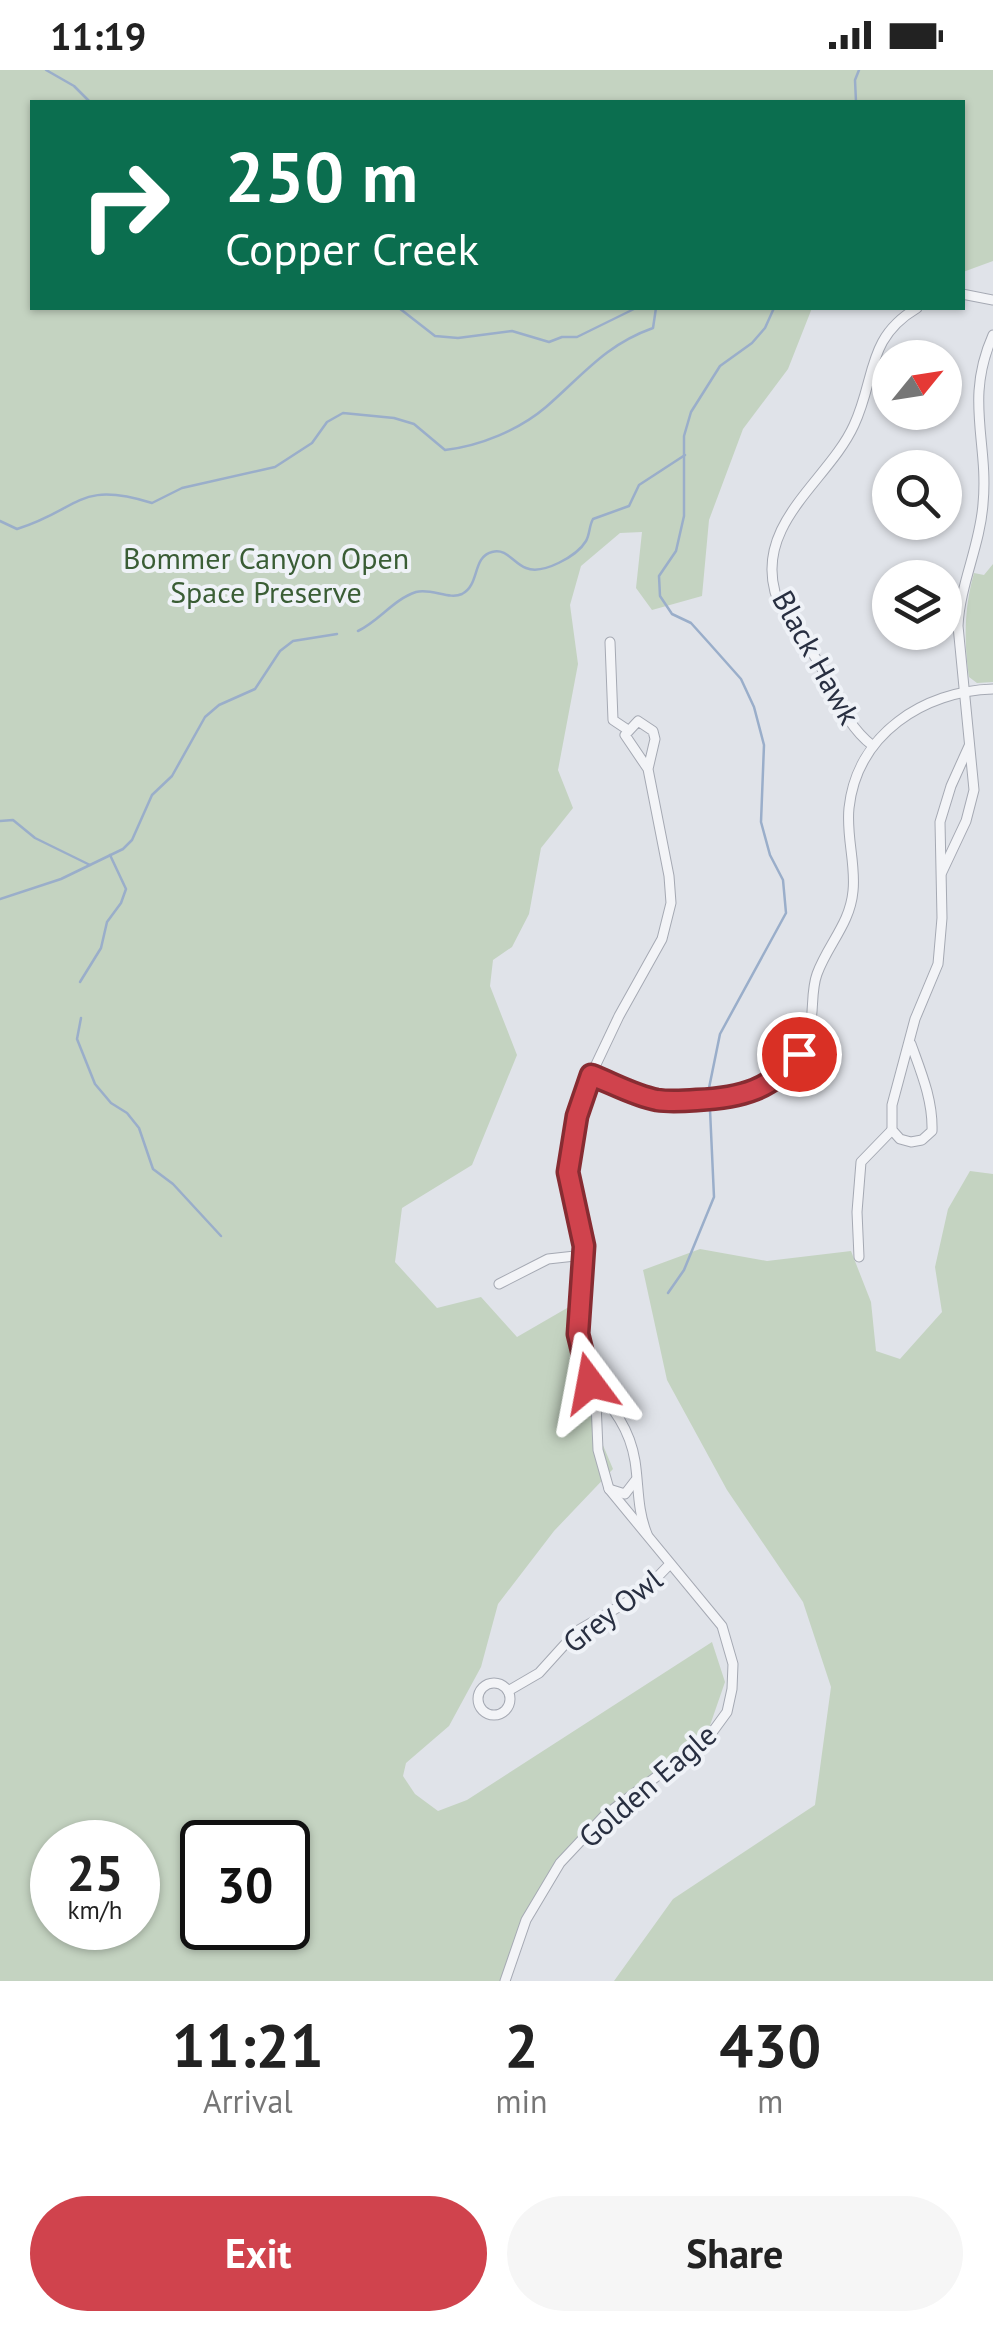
<!DOCTYPE html>
<style>
body{margin:0;font-family:"PT Sans",sans-serif;background:#f6f6f6;color:#222;height:100vh;display:flex;flex-direction:column;font-size:38px;white-space:nowrap}
*{box-sizing:border-box;margin:0}
p{font-size:32px;color:#767676}
.icon{flex:none;width:55px;height:55px;fill:none;stroke:currentColor;stroke-width:2;stroke-linecap:round;stroke-linejoin:round}
.map{position:relative;height:1911px;overflow:hidden}
.panel{display:flex;flex-direction:column;background:#fff;flex:1}
.panel>*{flex:none}
.top-card{position:absolute;left:30px;top:30px;width:935px;height:210px;border-radius:0px;box-shadow:0 2px 8px #0004;background:#0b6e4f;color:#fff;overflow:hidden}
.needle{width:65px;rotate:60deg}
.tools{position:absolute;left:872px;top:270px;display:grid;gap:20px}
.tools a{display:grid;place-items:center;width:90px;height:90px;border-radius:50%;background:#fff;box-shadow:0 2px 8px #0004;font-size:50px}
.speed{position:absolute;left:30px;top:1750px;display:flex;gap:20px;font-size:50px;font-weight:700;text-align:center}
.speed>*{display:grid;place-content:center;width:130px;height:130px;border-radius:50%;background:#fff;box-shadow:0 2px 8px #0004;line-height:1}
.speed small{font-size:25px;font-weight:400}
.speed .limit{border:5px solid #111;border-radius:15px;background:#fff;color:#111}
.pin{position:absolute;display:grid;place-items:center;width:85px;height:85px;color:#fff;margin:-42px;border:5px solid #fff;border-radius:50%;box-shadow:0 2px 10px #0007}
.me{position:absolute;width:110px;margin:-55px;rotate:347deg;stroke-linejoin:round;filter:drop-shadow(0 0 8px #0008)}
.turn{display:flex;align-items:center;gap:35px;height:210px;padding:0 30px;font-size:45px}
.turn .icon{width:130px;height:130px;stroke-width:2.5}
.turn b{display:block;font-size:70px;line-height:85px}
.eta{display:flex;justify-content:space-evenly;align-items:center;height:170px;text-align:center}
.eta b{font-size:60px;font-weight:600;line-height:70px}
.cta{display:flex;gap:20px;margin-top:auto;padding:20px 30px}
.cta a{flex:1;height:115px;border-radius:60px;background:#d0434d;color:#fff;font-size:40px;font-weight:600;line-height:115px;text-align:center}
.cta a+a{background:#f6f6f6;color:#222}
.status{display:flex;justify-content:space-between;align-items:center;height:70px;padding:0 50px;background:#fff;direction:ltr}
.status svg{height:28px;fill:currentColor}
.map>svg:first-child{display:block}
.green{fill:#c4d3c1;fill-rule:evenodd}
.lines{fill:none;stroke-linecap:round;stroke-linejoin:round}
.stream{stroke:#9aaeca;stroke-width:2.5}
.minor-casing{stroke:#a5a9b3;stroke-width:11}
.minor{stroke:#f3f4f7;stroke-width:9}
.route-casing{stroke:#872c32;stroke-width:25}
.route{stroke:#d0434d;stroke-width:18}
.labels{text-anchor:middle;dominant-baseline:central;stroke-width:8;stroke-linejoin:round;paint-order:stroke}
.park-label{font-size:30px;fill:#3a5d35;stroke:#eff2f7}
.street-label{font-size:30px;fill:#282f41;stroke:#eff2f7}
</style>
<div class="status"><b>11:19</b><svg viewBox="0 0 49 12"><path d="M0 12V9h3v3zM5 12V6h3v6zM10 12V3h3v9zM15 12V0h3v12zM26 1h20v11H26zM47 4h2v5h-2z"/></svg></div>
<div class="map">
<svg width="993" height="1911" viewBox="0 0 993 1911">
<rect width="100%" height="100%" fill="#e0e3e9"/>
<!-- green -->
<g class="green">
<path d="M0 0H993V191L963 202 962 32H32V238H812L788 299 743 359 709 450 702 526 652 540 636 518 642 462 620 463 581 496 570 535 578 594 558 700 573 738 541 778 529 844 512 877 493 890 490 916 517 985 472 1095 402 1138 395 1192 437 1238 481 1227 517 1267 574 1234 570 1297 613 1399 554 1461 498 1534 481 1597 449 1656 406 1693 403 1706 415 1724 438 1741 467 1730 712 1572 725 1612 707 1664 635 1718 566 1780 522 1859 506 1911H0ZM52 1772H138V1858H52ZM202 1772H288V1858H202Z"/>
<path d="M993 494V612L977 613 969 607C964 570 964 539 974 503L984 505Z"/>
<path d="M970 1101 993 1104V1911H614L673 1829 815 1735 831 1617 803 1532 727 1420 667 1310 643 1200 700 1179 767 1191 851 1181 871 1232 876 1281 900 1289 942 1242 935 1197 948 1139Z"/>
</g>
<g class="lines">
<!-- stream -->
<g class="stream">
<path d="M46 0 74 16 90 32"/>
<path d="M856 32 855 10 859 0"/>
<path d="M399 238 435 266 458 268 512 261 549 272 562 267H577L636 238"/>
<path d="M0 451 17 459C81 439 77 410 152 433L182 418 275 397 312 373 327 352 343 343 394 348 414 354 445 380C480 376 519 360 546 337 583 305 605 275 653 258L656 238"/>
<path d="M358 561C379 551 394 529 416 522 432 518 449 530 462 524 480 515 472 487 492 482 507 478 513 493 526 498 543 505 577 486 586 471 590 464 589 456 593 449L629 436 639 415 685 385"/>
<path d="M0 751 13 750 35 768 90 795"/>
<path d="M0 829 61 809 123 779 132 770 152 725 172 706 205 647 219 635 255 619 280 581 293 571 337 564"/>
<path d="M80 912 101 878 107 852 121 833 126 819 110 785"/>
<path d="M81 948 77 969 95 1014 111 1033 127 1043 139 1058 153 1099 173 1114 221 1166"/>
<path d="M668 1223 684 1200 714 1127 709 1018 720 964 786 843 783 810 770 785 761 752 764 675 754 637 741 609 709 573 691 553 672 544 660 526 659 506 676 481 684 446V366L691 342 720 296 752 273 765 258 774 238"/>
</g>
<!-- minor casing -->
<g class="minor-casing">
<g id="minor">
<path d="M962 224 993 230"/>
<path d="M610 572 613 650 628 660"/>
<path d="M873 676C842 652 835 618 815 587 802 566 782 545 775 522 756 452 829 410 854 355 876 308 866 268 917 238"/>
<path d="M942 802 966 751 974 720 958 556C960 514 980 476 983 434 989 372 964 330 993 265"/>
<path d="M911 974C921 1002 933 1030 932 1061L922 1070 911 1072 900 1069 892 1060V1035L915 949 938 894 942 848 940 752 951 716 969 676"/>
<path d="M591 1005C612 1013 633 1024 655 1029 669 1033 686 1031 700 1030 749 1027 791 1015 808 964 815 945 810 923 817 904 828 874 850 854 853 821 856 794 846 766 849 738 857 664 924 621 993 619"/>
<path d="M859 1187 857 1142 861 1092 892 1060"/>
<path d="M499 1214 548 1189 584 1185"/>
<path d="M591 1315C614 1337 630 1360 635 1391 639 1417 637 1439 647 1464"/>
<path d="M609 1419 625 1424 635 1411"/>
<circle cx="494" cy="1629" r="16"/>
<path d="M508 1621 539 1603 577 1561 641 1524 669 1495"/>
<path d="M505 1911 526 1850 560 1793 604 1746 708 1668 727 1642 732 1619 733 1594 722 1556 609 1419 598 1380 596 1332 578 1264 584 1176 571 1125 569 1083 591 1005 619 946 662 869 671 833 669 806 648 699 655 669 653 661 638 651 625 665 648 699"/>
</g>
</g>
<!-- minor -->
<use href="#minor" class="minor"/>
</g>
<g class="lines">
<!-- route casing -->
<g class="route-casing">
<path id="route" d="M590 1313 578 1264 584 1176 568 1102 577 1046 591 1005C612 1013 635 1026 657 1030 670 1032 684 1031 697 1030 740 1028 773 1020 799 984"/>
</g>
<!-- route -->
<use href="#route" class="route"/>
</g>
<g class="labels">
<!-- park labels -->
<g class="park-label">
<text x="266" y="487">Bommer Canyon Open<tspan x="266" dy="34">Space Preserve</tspan></text>
</g>
<!-- street labels -->
<g class="street-label">
<text transform="translate(817 587) rotate(61)">Black Hawk</text>
<text transform="translate(612 1540) rotate(-38)">Grey Owl</text>
<text transform="translate(647 1715) rotate(-41)">Golden Eagle</text>
</g>
</g>
</svg>
<div class="tools">
<a><svg class="needle" viewBox="-14 -14 28 28"><path d="M0-13l5 13h-10z" fill="#e53935"/><path d="M0 13l5-13h-10z" fill="#767676"/></svg></a>
<a><svg class="icon" aria-label="search" viewBox="0 0 24 24"><circle cx="10" cy="10" r="6"/><path d="M15 15l6 6"/></svg></a>
<a><svg class="icon" aria-label="layers" viewBox="0 0 24 24"><path d="M12 4l9 5-9 5-9-5zM3 14l9 5 9-5"/></svg></a>
</div>
<div class="speed"><div>25<small>km/h</small></div><div class="limit">30</div></div>
<div class="pin" style="left:799px;top:984px;background:#d93025"><svg class="icon" aria-label="arrive" viewBox="0 0 24 24"><path d="M6 21V4h12l-3 4 3 4H6"/></svg></div>
<svg class="me" style="left:590px;top:1313px" viewBox="-20 -20 40 40"><path d="M0-17L14 15 0 8-14 15z" fill="#d0434d" stroke="#fff" stroke-width="4"/></svg>
<div class="top-card">
<div class="turn"><svg class="icon" aria-label="right" viewBox="0 0 24 24"><path d="M7 20v-9h11M14 6l5 5-5 5"/></svg><div><b>250 m</b>Copper Creek</div></div>
</div>
</div>
<section class="panel">
<div class="eta">
<div><b>11:21</b><p>Arrival</p></div>
<div><b>2</b><p>min</p></div>
<div><b>430</b><p>m</p></div>
</div>
<div class="cta"><a>Exit</a><a>Share</a></div>
</section>
